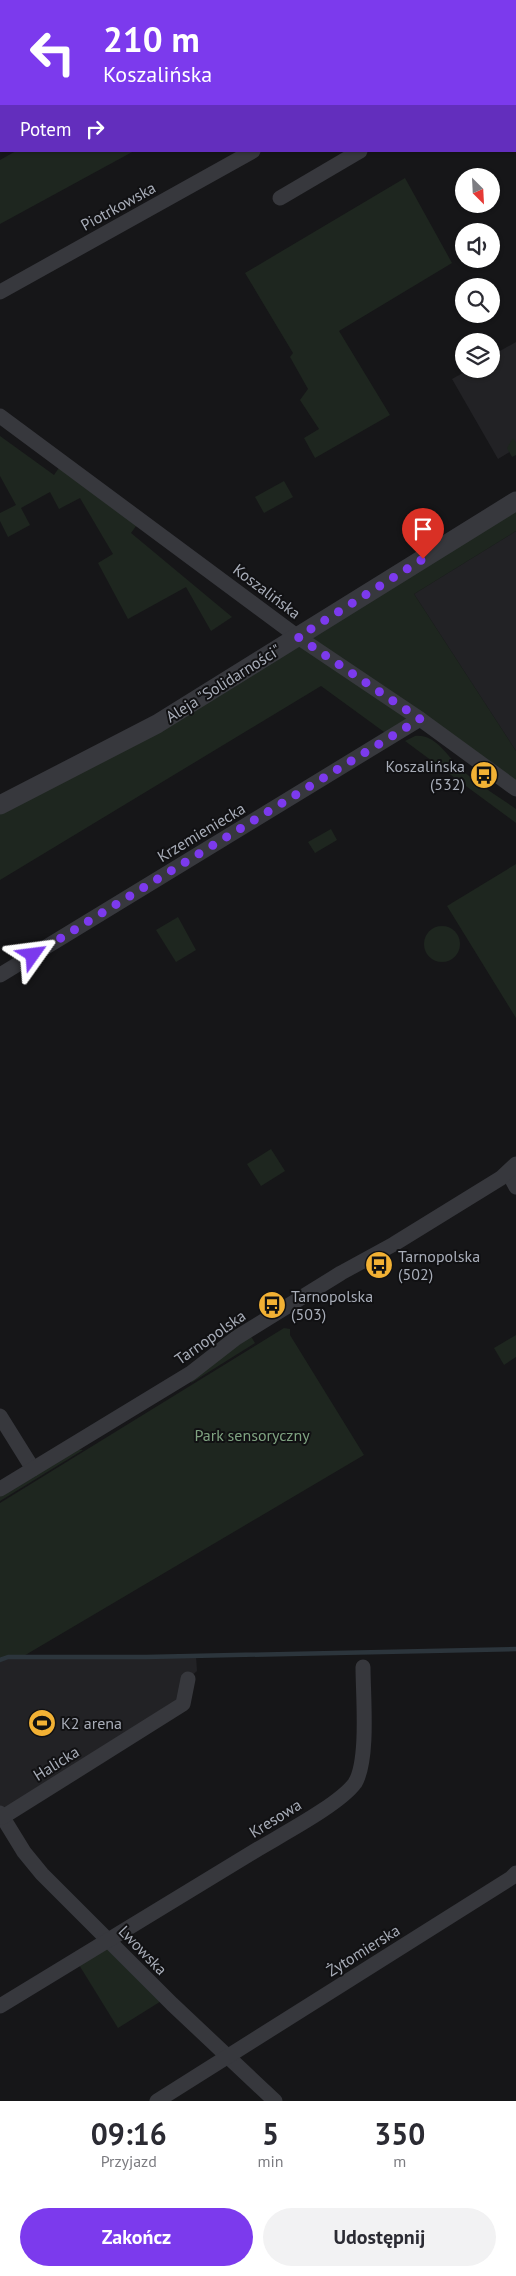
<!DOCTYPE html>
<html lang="pl">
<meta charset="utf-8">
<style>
body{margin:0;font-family:"PT Sans",sans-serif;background:#f2f2f3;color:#2b2b33;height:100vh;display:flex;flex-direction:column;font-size:19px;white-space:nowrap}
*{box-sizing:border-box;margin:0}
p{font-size:16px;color:#7c7c81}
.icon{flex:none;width:28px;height:28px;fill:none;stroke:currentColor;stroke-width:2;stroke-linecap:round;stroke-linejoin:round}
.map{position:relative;height:2101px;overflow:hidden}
.panel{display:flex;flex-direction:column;background:#fff;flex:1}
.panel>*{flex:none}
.guide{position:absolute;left:0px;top:0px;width:516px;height:152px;box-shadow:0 1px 4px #0004;background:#7c3aed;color:#fff;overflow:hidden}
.needle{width:32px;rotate:156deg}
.controls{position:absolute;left:455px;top:168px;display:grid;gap:10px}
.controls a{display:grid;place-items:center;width:45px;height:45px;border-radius:50%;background:#fff;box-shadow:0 1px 4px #0004;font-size:25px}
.pin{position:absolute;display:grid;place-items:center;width:42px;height:42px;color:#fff;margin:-51px -21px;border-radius:50% 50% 50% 0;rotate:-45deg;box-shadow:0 0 5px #0007}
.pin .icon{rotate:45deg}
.me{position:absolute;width:55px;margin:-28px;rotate:59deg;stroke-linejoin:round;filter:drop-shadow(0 0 4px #0008)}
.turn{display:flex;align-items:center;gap:18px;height:105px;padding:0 20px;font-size:22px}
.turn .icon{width:65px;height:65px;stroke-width:2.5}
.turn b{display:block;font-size:35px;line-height:42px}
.then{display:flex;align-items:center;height:48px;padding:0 20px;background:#0003;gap:10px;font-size:19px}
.eta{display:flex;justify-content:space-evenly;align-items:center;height:85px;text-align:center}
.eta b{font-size:30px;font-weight:700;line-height:35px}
.button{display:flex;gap:10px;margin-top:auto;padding:10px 20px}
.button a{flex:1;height:58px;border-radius:30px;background:#7c3aed;color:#fff;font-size:20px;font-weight:700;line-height:58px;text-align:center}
.button a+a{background:#f2f2f3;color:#2b2b33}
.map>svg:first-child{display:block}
.built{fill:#222225}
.green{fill:#1e261f}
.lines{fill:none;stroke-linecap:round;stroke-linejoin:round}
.stream{stroke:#2c353c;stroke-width:4.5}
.minor{stroke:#37383d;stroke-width:15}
.tertiary{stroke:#37383d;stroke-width:19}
.route{stroke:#7c3aed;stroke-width:9;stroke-dasharray:0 16.2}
.labels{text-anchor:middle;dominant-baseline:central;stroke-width:4;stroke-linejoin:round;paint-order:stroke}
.street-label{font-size:16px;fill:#a8adb8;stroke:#111113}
.poi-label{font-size:16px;fill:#a8adb8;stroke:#111113;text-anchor:start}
.park-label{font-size:16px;fill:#7fa381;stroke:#111113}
</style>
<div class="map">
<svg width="516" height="2101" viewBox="0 0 516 2101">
<rect width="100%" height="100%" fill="#161618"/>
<!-- built -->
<g class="built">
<path d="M516 342V448L498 459 452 379 470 369H491V356Z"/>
<path d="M516 531V751L414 594Z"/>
<path d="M196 1656 197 1671 188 1679 183 1704 0 1813V1660L9 1657Z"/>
</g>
<!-- green -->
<g class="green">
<path d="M0 0 30 1H1L0 62Z"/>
<path d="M16 151H134L0 224V160Z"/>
<path d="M405 178 452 263 339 331 390 415 315 458 304 438 319 429 300 400 308 389 290 357 293 353 245 273Z"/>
<path d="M0 436 54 475 63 462 141 519 131 533 232 617 211 631 186 587 128 619 98 563 113 554 80 498 59 509 50 492 21 508 30 525 8 537 0 521V513L16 505 0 476Z"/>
<path d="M513 438 516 443V455L512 457 507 448Z"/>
<path d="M284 481 293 497 264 513 255 497Z"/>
<path d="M516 501V531L414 594 516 751V789L413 719 391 737 321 686 0 880V805L298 637Z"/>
<path d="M415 736C436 733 449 759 463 771 479 785 499 797 516 809V823L405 741Z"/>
<path d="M331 829 337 840 315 853 308 842Z"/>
<path d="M516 864V1018L447 906Z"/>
<path d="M178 917 196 950 176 962 156 930Z"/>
<circle cx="442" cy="944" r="18"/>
<path d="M271 1149 285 1171 261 1186 247 1164Z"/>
<path d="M284 1328 290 1329V1335L364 1455 22 1657H9L0 1660V1503Z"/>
<path d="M250 1335 255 1343 191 1383 193 1375Z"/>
<path d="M516 1335V1357L504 1365 494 1348Z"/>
<path d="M74 1449 83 1450 0 1501V1494Z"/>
<path d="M109 1940 166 1998 118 2028 76 1960Z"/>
</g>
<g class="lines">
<!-- stream -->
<path class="stream" d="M0 1660 8 1657H146L516 1649"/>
<!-- minor -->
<g class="minor">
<path d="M182 0 184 1"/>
<path d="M268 1 270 0"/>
<path d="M280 198 360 151"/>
<path d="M0 292 253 151"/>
<path d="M0 416 298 637 420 719 516 789"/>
<path d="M0 975 420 719"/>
<path d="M508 1172 516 1187"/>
<path d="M0 1416 33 1469"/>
<path d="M0 1489 191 1373 236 1338 341 1273 394 1244 501 1178 516 1164"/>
<path d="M0 1813 24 1852 42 1874 172 2004 275 2101"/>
<path d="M3 1817 183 1704 188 1679"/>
<path d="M0 2006C86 1953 172 1901 258 1849 283 1834 340 1804 355 1783 369 1760 363 1695 363 1667"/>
<path d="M157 2101 511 1878 516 1873"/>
</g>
<!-- tertiary -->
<g class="tertiary">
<path d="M357 0 358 1"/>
<path d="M379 0 381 1"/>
<path d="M515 88 516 89"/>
<path d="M515 112H516"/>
<path d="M0 805 157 724 516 501"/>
</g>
</g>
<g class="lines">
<!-- route -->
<path class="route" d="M33 955 420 719 298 637 423 559"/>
</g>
<!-- icons -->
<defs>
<g id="bus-disc" transform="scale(1.4375)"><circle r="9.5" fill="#f2b134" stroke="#111113"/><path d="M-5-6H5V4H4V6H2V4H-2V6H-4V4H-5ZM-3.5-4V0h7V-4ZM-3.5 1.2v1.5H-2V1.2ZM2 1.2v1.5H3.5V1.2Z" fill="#111"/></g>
<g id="stadium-disc" transform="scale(1.4375)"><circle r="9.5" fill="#f2b134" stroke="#111113"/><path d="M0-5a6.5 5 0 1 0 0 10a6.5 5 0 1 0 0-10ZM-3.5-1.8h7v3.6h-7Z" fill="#111"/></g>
</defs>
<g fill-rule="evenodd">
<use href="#bus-disc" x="484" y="775"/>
<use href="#bus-disc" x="379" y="1265"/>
<use href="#bus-disc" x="272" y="1305"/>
<use href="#stadium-disc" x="42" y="1723"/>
</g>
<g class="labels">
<!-- street labels -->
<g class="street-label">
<text transform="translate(118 206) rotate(-29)">Piotrkowska</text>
<text transform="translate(267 591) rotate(37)">Koszalińska</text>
<text transform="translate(223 683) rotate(-32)">Aleja "Solidarności"</text>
<text transform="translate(201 832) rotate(-31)">Krzemieniecka</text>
<text transform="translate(210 1337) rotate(-35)">Tarnopolska</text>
<text transform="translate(56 1763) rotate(-32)">Halicka</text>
<text transform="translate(275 1818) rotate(-32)">Kresowa</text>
<text transform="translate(143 1950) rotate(46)">Lwowska</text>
<text transform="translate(363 1950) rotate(-32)">Żytomierska</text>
</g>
<!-- poi labels -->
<g class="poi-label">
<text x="465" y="766" text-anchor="end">Koszalińska<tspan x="465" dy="18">(532)</tspan></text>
<text x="398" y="1256">Tarnopolska<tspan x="398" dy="18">(502)</tspan></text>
<text x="291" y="1296">Tarnopolska<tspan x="291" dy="18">(503)</tspan></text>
<text x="61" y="1723">K2 arena</text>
</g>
<!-- park labels -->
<g class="park-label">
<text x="252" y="1435">Park sensoryczny</text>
</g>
</g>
</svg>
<div class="controls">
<a><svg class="needle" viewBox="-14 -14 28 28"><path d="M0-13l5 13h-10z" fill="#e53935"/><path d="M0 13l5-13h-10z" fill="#7c7c81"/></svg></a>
<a><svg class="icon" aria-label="sound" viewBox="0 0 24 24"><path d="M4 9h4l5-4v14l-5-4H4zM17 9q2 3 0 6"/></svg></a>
<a><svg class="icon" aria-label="search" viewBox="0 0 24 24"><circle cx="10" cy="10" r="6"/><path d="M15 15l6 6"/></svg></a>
<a><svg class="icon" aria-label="layers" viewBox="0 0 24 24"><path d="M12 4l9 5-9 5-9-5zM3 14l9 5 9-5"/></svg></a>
</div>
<div class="pin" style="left:423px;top:559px;background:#d93025"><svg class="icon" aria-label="arrive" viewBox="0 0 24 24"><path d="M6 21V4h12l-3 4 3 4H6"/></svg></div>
<svg class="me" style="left:33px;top:955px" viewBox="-20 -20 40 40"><path d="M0-17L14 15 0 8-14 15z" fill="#7c3aed" stroke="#fff" stroke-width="4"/></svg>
<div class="guide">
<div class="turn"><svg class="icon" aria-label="left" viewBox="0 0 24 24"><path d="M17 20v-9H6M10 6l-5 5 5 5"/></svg><div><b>210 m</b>Koszalińska</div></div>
<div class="then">Potem<svg class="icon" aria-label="right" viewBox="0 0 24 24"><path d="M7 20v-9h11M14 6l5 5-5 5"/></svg></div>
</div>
</div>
<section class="panel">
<div class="eta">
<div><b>09:16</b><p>Przyjazd</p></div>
<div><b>5</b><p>min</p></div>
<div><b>350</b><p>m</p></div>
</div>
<div class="button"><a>Zakończ</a><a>Udostępnij</a></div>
</section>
